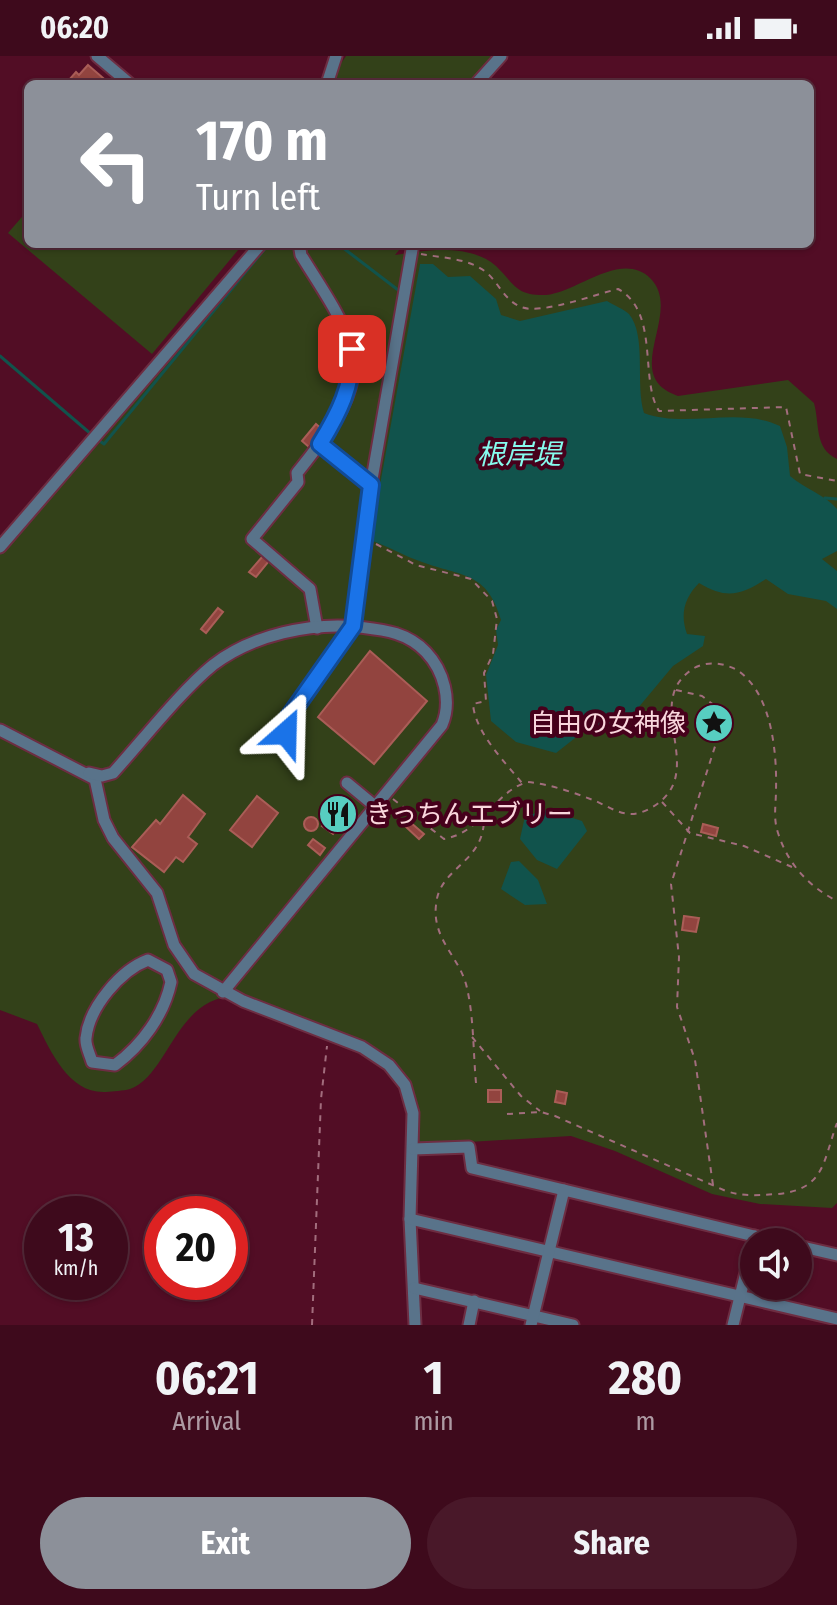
<!DOCTYPE html>
<meta charset="utf-8">
<style>
body{margin:0;font-family:"Fira Sans Condensed","Noto Sans JP",sans-serif;background:#491829;color:#f1f3f6;height:100vh;display:flex;flex-direction:column;font-size:30px;white-space:nowrap}
*{box-sizing:border-box;margin:0}
p{font-size:26px;color:#ad9aa3}
.icon{flex:none;width:44px;height:44px;fill:none;stroke:currentColor;stroke-width:2;stroke-linecap:round;stroke-linejoin:round}
.map{position:relative;height:1269px;overflow:hidden}
.panel{display:flex;flex-direction:column;background:#3e0a1c;flex:1}
.panel>*{flex:none}
.guide{position:absolute;left:24px;top:24px;width:790px;height:168px;border-radius:12px;box-shadow:0 2px 6px #0004,0 0 0 2px #572b3b;background:#8c9099;color:#fff;overflow:hidden}
.tools{position:absolute;left:740px;top:1172px;display:grid;gap:16px}
.tools a{display:grid;place-items:center;width:72px;height:72px;border-radius:50%;background:#3e0a1c;box-shadow:0 2px 6px #0004,0 0 0 2px #572b3b;font-size:40px}
.speed{position:absolute;left:24px;top:1140px;display:flex;gap:16px;font-size:40px;font-weight:700;text-align:center}
.speed>*{display:grid;place-content:center;width:104px;height:104px;border-radius:50%;background:#3e0a1c;box-shadow:0 2px 6px #0004,0 0 0 2px #572b3b;line-height:1}
.speed small{font-size:20px;font-weight:400}
.speed .limit{border:12px solid #d22;background:#fff;color:#111}
.pin{position:absolute;display:grid;place-items:center;width:68px;height:68px;color:#fff;margin:-34px;border-radius:16px;box-shadow:0 4px 12px #0006}
.me{position:absolute;width:88px;margin:-44px;rotate:25deg;stroke-linejoin:round;filter:drop-shadow(0 0 6px #0008)}
.turn{display:flex;align-items:center;gap:28px;height:168px;padding:0 40px;font-size:36px}
.turn .icon{width:104px;height:104px;stroke-width:2.5}
.turn b{display:block;font-size:56px;line-height:68px}
.eta{display:flex;justify-content:space-evenly;align-items:center;height:136px;text-align:center}
.eta b{font-size:48px;font-weight:700;line-height:56px}
.primary-button{display:flex;gap:16px;margin-top:auto;padding:16px 40px}
.primary-button a{flex:1;height:92px;border-radius:48px;background:#8c9099;color:#fff;font-size:32px;font-weight:700;line-height:92px;text-align:center}
.primary-button a+a{background:#491829;color:#f1f3f6}
.status{display:flex;justify-content:space-between;align-items:center;height:56px;padding:0 40px;background:#3e0a1c;direction:ltr}
.status svg{height:22px;fill:currentColor}
.map>svg:first-child{display:block}
.green{fill:#334119}
.water{fill:#11534c}
.lines{fill:none;stroke-linecap:round;stroke-linejoin:round}
.stream{stroke:#11534c;stroke-width:3}
.building{fill:#92443f;stroke:#aa5d57;stroke-width:2}
.minor-casing{stroke:#6d2d42;stroke-width:15}
.path{stroke:#a26d7d;stroke-width:2;stroke-dasharray:6 6;stroke-linecap:butt}
.minor{stroke:#59738a;stroke-width:11}
.route-casing{stroke:#114b97;stroke-width:20}
.route{stroke:#1a73e8;stroke-width:14}
.labels{text-anchor:middle;dominant-baseline:central;stroke-width:8;stroke-linejoin:round;paint-order:stroke}
.poi-label{font-size:26px;fill:#fad7dd;stroke:#46001b;text-anchor:end}
.water-label{font-size:28px;font-style:italic;fill:#86fbee;stroke:#46001b}
</style>
<div class="status"><b>06:20</b><svg viewBox="0 0 49 12"><path d="M0 12V9h3v3zM5 12V6h3v6zM10 12V3h3v9zM15 12V0h3v12zM26 1h20v11H26zM47 4h2v5h-2z"/></svg></div>
<div class="map">
<svg width="837" height="1269" viewBox="0 0 837 1269">
<rect width="100%" height="100%" fill="#520d25"/>
<!-- green -->
<g class="green">
<path d="M346 0H491L470 28H335V16Z"/>
<path d="M28 154V188H243L152 298 8 177Z"/>
<path d="M265 188H404L395 199C425 194 470 187 496 210 514 227 515 240 546 239 576 237 621 194 650 222 685 256 618 320 678 340L788 324 814 347C820 369 814 392 837 403V1147L832 1152 760 1148 712 1138 615 1095 571 1080 419 1089C409 1072 419 1045 409 1025 394 996 354 985 327 974 308 966 260 941 243 940 176 935 170 1019 130 1033 123 1035 113 1035 106 1036 69 1038 51 996 37 968L0 954V498L103 383Z"/>
</g>
<!-- water -->
<g class="water">
<path d="M420 208H433L448 221 470 220 496 243 501 259 520 265 607 245C613 249 624 253 629 258 647 280 635 328 644 357 686 373 738 350 780 370L787 391 790 420C805 433 824 438 837 453V495L822 503 837 515V553L826 545 788 538 766 523C740 540 726 543 699 527 684 542 680 559 687 578L705 580 703 590 673 610 633 658 602 674 584 675 556 697 516 686 491 665 486 619 498 589 496 574 501 564C487 515 462 521 422 506 404 500 388 490 370 484Z"/>
<path d="M548 754 582 765 587 775 557 813 537 804 520 783 525 760Z"/>
<path d="M519 805 538 824 547 848 525 849 501 833 511 806Z"/>
</g>
<g class="lines">
<!-- stream -->
<g class="stream">
<path d="M338 188 402 237"/>
<path d="M0 300 91 378"/>
<path d="M97 383 104 388 269 188"/>
<path d="M825 442 837 443"/>
</g>
</g>
<!-- building -->
<g class="building">
<path d="M88 9 110 28H72L69 24 76 16 79 19Z"/>
<path d="M316 368 323 374 309 391 302 385Z"/>
<path d="M263 500 269 505 256 521 249 516Z"/>
<path d="M218 552 223 556 206 577 201 573Z"/>
<path d="M370 595 427 645 374 708 318 661Z"/>
<path d="M183 739 205 758 188 781 197 788 183 806 176 801 164 816 132 791 156 764 160 768Z"/>
<path d="M257 740 278 757 252 791 230 774Z"/>
<path d="M347 749 356 756 345 770 341 768 333 778 322 770 332 757H340Z"/>
<circle cx="311" cy="768" r="7"/>
<path d="M410 766 424 778 419 783 406 771Z"/>
<path d="M703 768 718 772 716 780 701 776Z"/>
<path d="M313 783 325 792 320 799 308 789Z"/>
<path d="M684 860 699 862 696 876 682 874Z"/>
<rect x="488" y="1034" width="13" height="12"/>
<path d="M557 1035 567 1037 565 1048 555 1046Z"/>
</g>
<g class="lines">
<!-- minor casing -->
<g class="minor-casing">
<g id="minor">
<path d="M97 0 130 28"/>
<path d="M327 28 336 0"/>
<path d="M476 28 501 0"/>
<path d="M299 188 301 199C318 227 342 260 351 291 365 336 322 385 297 417L298 426 252 483 310 533 317 572"/>
<path d="M320 388 371 429"/>
<path d="M0 491 261 188"/>
<path d="M0 674 95 723 104 764 113 782 157 837 174 889 194 918 243 945 362 991 389 1009 405 1029 413 1057 410 1163 415 1269"/>
<path d="M286 677V665L353 570 371 429 413 188"/>
<path d="M89 717 102 720 113 717C142 685 181 635 213 609 252 579 311 566 359 571 384 574 407 576 426 596 444 615 452 645 442 669L223 936"/>
<path d="M347 727 376 751"/>
<path d="M148 904 167 914 171 926C164 959 142 989 115 1009L92 1006C90 998 85 990 86 982 89 951 121 914 148 904Z"/>
<path d="M413 1093 469 1091 472 1112 564 1134"/>
<path d="M410 1163 837 1263"/>
<path d="M798 1190 837 1199"/>
<path d="M414 1232 573 1269"/>
<path d="M469 1269 474 1245"/>
<path d="M531 1269 564 1134 779 1186"/>
<path d="M733 1269 755 1180"/>
</g>
</g>
<!-- path -->
<g class="path">
<path d="M421 198C442 202 468 202 486 216 499 227 504 244 521 251 541 259 596 238 618 233 660 256 639 323 659 355L786 351 800 418 837 425"/>
<path d="M376 488 416 509 471 523 492 545 497 563 493 598 484 617 486 645 473 648C475 676 504 705 522 727"/>
<path d="M676 634 702 640 732 663 718 681 704 669 703 664 717 653"/>
<path d="M393 743 444 783C483 776 496 734 528 726 549 728 572 736 593 744 606 749 619 759 634 758 643 757 654 751 661 745 704 708 640 643 696 611 709 605 724 607 737 614 772 637 777 697 776 734 776 749 773 762 778 777 788 808 808 830 837 845"/>
<path d="M662 746 690 777 744 790 792 811"/>
<path d="M472 981 521 1040 540 1055"/>
<path d="M476 1027C473 995 474 959 466 928 458 900 432 882 436 849 439 810 485 808 484 761"/>
<path d="M507 1058 541 1056 555 1060 726 1135C744 1141 758 1139 777 1138 825 1134 823 1105 837 1067"/>
<path d="M713 1129 695 1004 677 951 679 901 671 828 718 681"/>
<path d="M312 1269 321 1043 327 990"/>
</g>
<!-- minor -->
<use href="#minor" class="minor"/>
</g>
<g class="lines">
<!-- route casing -->
<g class="route-casing">
<path id="route" d="M286 677V665L353 570 371 429 320 388C339 357 353 330 352 293"/>
</g>
<!-- route -->
<use href="#route" class="route"/>
</g>
<!-- icons -->
<defs>
<g id="sight-disc" transform="scale(2)"><circle r="9.5" fill="#57cec1" stroke="#46001b"/><path d="M0-6L1.8-2.2L6-1.7L2.9 1.2L3.7 5.4L0 3.3L-3.7 5.4L-2.9 1.2L-6-1.7L-1.8-2.2Z" fill="#111"/></g>
<g id="restaurant-disc" transform="scale(2)"><circle r="9.5" fill="#57cec1" stroke="#46001b"/><path d="M-5-6h1v4h1v-4h1v4h1v-4h1v5L-1.5 .5V6h-2V.5L-5-1ZM5-6V6H3V1.5H1.5Q1.5-4 5-6Z" fill="#111"/></g>
</defs>
<g fill-rule="evenodd">
<use href="#sight-disc" x="714" y="667"/>
<use href="#restaurant-disc" x="338" y="758"/>
</g>
<g class="labels">
<!-- poi labels -->
<g class="poi-label">
<text x="686" y="667">自由の女神像</text>
<text x="366" y="758" text-anchor="start">きっちんエブリー</text>
</g>
<!-- water labels -->
<g class="water-label">
<text x="519" y="398">根岸堤</text>
</g>
</g>
</svg>
<div class="tools">
<a><svg class="icon" aria-label="sound" viewBox="0 0 24 24"><path d="M4 9h4l5-4v14l-5-4H4zM17 9q2 3 0 6"/></svg></a>
</div>
<div class="speed"><div>13<small>km/h</small></div><div class="limit">20</div></div>
<div class="pin" style="left:352px;top:293px;background:#d93025"><svg class="icon" aria-label="arrive" viewBox="0 0 24 24"><path d="M6 21V4h12l-3 4 3 4H6"/></svg></div>
<svg class="me" style="left:286px;top:677px" viewBox="-20 -20 40 40"><path d="M0-17L14 15 0 8-14 15z" fill="#1a73e8" stroke="#fff" stroke-width="4"/></svg>
<div class="guide">
<div class="turn"><svg class="icon" aria-label="left" viewBox="0 0 24 24"><path d="M17 20v-9H6M10 6l-5 5 5 5"/></svg><div><b>170 m</b>Turn left</div></div>
</div>
</div>
<section class="panel">
<div class="eta">
<div><b>06:21</b><p>Arrival</p></div>
<div><b>1</b><p>min</p></div>
<div><b>280</b><p>m</p></div>
</div>
<div class="primary-button"><a>Exit</a><a>Share</a></div>
</section>
